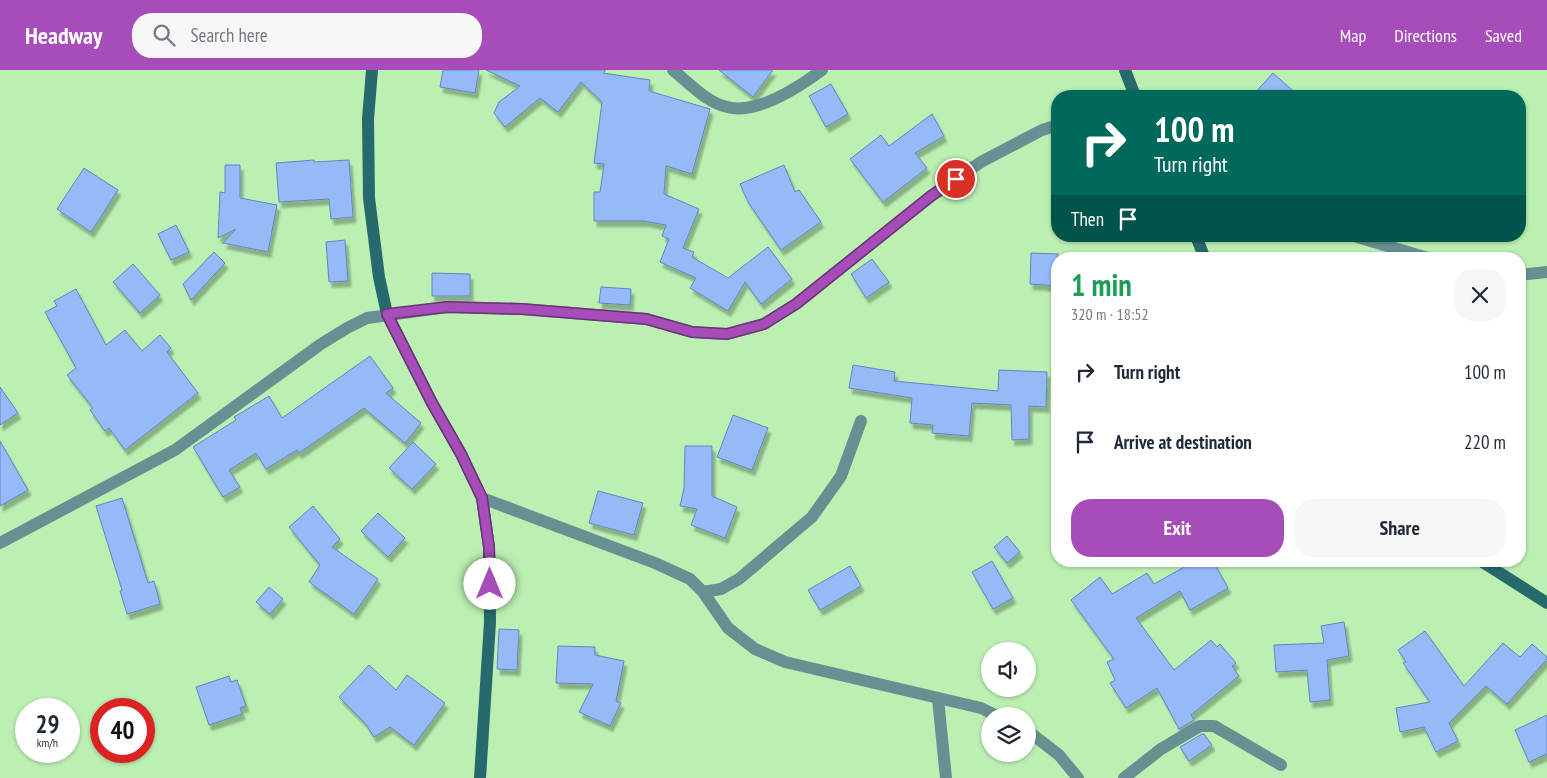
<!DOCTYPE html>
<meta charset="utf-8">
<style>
body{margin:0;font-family:"PT Sans Narrow",sans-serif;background:#f6f6f7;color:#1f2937;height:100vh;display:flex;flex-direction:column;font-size:19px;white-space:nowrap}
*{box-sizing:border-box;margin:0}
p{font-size:16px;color:#747a83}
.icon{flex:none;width:28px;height:28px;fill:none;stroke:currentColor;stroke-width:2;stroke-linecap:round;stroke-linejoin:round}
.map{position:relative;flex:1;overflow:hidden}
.panel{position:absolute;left:1051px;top:182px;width:475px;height:315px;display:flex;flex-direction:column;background:#fff;border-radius:20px;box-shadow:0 1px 4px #0004}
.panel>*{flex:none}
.top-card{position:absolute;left:1051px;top:20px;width:475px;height:152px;border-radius:20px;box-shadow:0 1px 4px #0004;background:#00695c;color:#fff;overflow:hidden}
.buttons{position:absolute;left:981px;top:572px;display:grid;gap:10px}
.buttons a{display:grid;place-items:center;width:55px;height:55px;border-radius:50%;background:#fff;box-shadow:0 1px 4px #0004;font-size:25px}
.speed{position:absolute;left:15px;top:628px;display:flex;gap:10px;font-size:25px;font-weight:700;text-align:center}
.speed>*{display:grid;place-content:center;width:65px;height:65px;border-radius:50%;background:#fff;box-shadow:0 1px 4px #0004;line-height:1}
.speed small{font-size:12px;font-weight:400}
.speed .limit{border:8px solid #d22;background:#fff;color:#111}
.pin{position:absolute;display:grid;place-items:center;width:42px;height:42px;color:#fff;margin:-21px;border:2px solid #fff;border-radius:50%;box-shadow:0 1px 5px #0007}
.me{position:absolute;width:55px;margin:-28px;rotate:0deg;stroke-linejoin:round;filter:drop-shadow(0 0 4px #0008)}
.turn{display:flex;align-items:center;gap:18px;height:105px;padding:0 20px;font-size:22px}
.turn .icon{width:65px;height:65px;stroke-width:2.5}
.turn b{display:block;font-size:35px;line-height:42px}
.then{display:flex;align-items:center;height:48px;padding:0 20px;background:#0003;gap:10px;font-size:19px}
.round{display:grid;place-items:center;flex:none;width:52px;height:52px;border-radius:20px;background:#f6f6f7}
.overview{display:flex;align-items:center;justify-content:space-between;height:85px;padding:0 20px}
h1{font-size:30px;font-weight:700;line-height:38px;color:#1e9e55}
.button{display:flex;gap:10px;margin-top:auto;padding:10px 20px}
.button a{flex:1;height:58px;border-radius:20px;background:#a74db9;color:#fff;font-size:20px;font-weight:700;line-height:58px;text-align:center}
.button a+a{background:#f6f6f7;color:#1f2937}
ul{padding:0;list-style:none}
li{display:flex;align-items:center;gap:15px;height:70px;padding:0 20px}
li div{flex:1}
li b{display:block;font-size:19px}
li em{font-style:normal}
header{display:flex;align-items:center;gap:30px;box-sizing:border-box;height:70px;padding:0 25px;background:#a74db9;color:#fff}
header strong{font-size:24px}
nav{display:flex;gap:28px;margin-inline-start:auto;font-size:18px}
.search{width:350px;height:45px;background:#f6f6f7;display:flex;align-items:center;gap:12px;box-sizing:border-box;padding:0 18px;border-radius:20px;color:#747a83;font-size:19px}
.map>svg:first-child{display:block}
.building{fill:#95baf8;stroke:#6385c1;filter:url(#shadow)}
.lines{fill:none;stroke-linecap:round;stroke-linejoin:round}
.street{stroke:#689093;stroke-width:12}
.secondary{stroke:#266a6e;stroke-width:12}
.route-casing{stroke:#6d3278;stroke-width:12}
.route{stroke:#a74db9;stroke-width:9}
</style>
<header>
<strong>Headway</strong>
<div class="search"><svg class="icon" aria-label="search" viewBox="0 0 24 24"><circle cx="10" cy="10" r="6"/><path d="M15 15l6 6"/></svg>Search here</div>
<nav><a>Map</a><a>Directions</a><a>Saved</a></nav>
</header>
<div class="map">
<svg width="1547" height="708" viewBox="0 0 1547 708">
<defs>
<filter id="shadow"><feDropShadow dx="3" dy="5.5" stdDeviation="1" flood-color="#0004"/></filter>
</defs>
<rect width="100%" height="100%" fill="#bbf0b2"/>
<!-- building -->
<g class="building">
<path d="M443 0H479L475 23 440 17Z"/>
<path d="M486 0H606L603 3 650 10 649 21 710 39 692 104 666 96 664 124 699 139 683 178 694 182 692 187 728 208 768 177 792 209 761 234 745 212 728 241 690 218 696 208 660 192 669 169 662 166 666 155 644 151H594V122H600L604 94 594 93 602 32 581 12 558 42 540 28 505 57 494 43 499 32 520 16Z"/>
<path d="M719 0H773L753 27Z"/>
<path d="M1273 3 1299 26H1252Z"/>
<path d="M831 14 848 44 826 57 809 26Z"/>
<path d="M932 44 944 66 915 83 927 98 883 132 850 89 881 65 889 76Z"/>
<path d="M314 90V92L349 90 353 147 331 149 329 129 279 132 276 93Z"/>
<path d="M225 95H240V128L277 135 268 182 223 173 236 159 218 168 220 122 225 123Z"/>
<path d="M784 95 795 122 799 120 821 152 781 180 748 132 740 114Z"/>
<path d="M84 98 118 120 91 162 57 139Z"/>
<path d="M176 155 189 182 171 190 158 164Z"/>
<path d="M345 170 348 211 329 212 326 172Z"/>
<path d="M214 182 225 193 191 230 183 214Z"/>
<path d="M1031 183 1058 184V216L1030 214Z"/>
<path d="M872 189 889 212 866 228 851 204Z"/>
<path d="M133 194 160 225 140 243 113 212Z"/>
<path d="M432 203 470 204V226H432Z"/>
<path d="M601 217 631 219 630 235 599 233Z"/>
<path d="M76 219 106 275 125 260 142 281 160 265 171 278 167 282 198 323 125 380 109 358 105 361 90 340 93 338 67 305 76 298 45 242 57 236 54 231Z"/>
<path d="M370 286 393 318 386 323 421 353 405 373 364 338 299 383 297 380 266 399 256 383 229 400 240 417 223 427 193 377 236 350 234 347 269 326 282 348Z"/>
<path d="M853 295 895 302 894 311 998 321 999 300 1047 302 1046 337 1029 336V369L1012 370 1011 335 972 333 969 366 932 363 933 355 910 353 912 328 849 318Z"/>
<path d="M0 317 18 343 0 355Z"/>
<path d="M733 345 768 358 752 400 717 387Z"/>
<path d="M0 371 28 420 0 436Z"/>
<path d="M413 372 436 394 412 419 389 398Z"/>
<path d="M685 376H712V426L737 437 725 468 691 455 697 439 680 436 684 418Z"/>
<path d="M598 421 643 433 634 465 589 453Z"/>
<path d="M122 428 148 513 154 511 160 534 127 544 120 521 122 520 96 436Z"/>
<path d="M313 436 340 469 332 477 378 509 354 544 309 512 320 495 289 457Z"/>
<path d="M378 443 405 468 388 487 361 461Z"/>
<path d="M1007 466 1020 482 1007 493 994 477Z"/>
<path d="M992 491 1013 528 993 539 972 502Z"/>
<path d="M1195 491H1213L1228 518 1190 540 1180 521 1136 548 1174 600 1211 570 1217 577 1220 574 1236 593 1232 596 1239 606 1191 645 1194 650 1179 659 1157 618 1126 638 1110 613 1115 610 1107 592 1114 589 1071 530 1100 507 1112 524 1147 503 1154 514Z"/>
<path d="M850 496 861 516 820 540 808 520Z"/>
<path d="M269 517 283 529 270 544 256 532Z"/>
<path d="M1344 552 1349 586 1327 590 1330 630 1310 632 1307 600 1276 602 1274 575 1324 573 1321 556Z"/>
<path d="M499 559 519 560 517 600 497 599Z"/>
<path d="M1425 561 1464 616 1503 573 1520 587 1532 574 1547 587V589L1507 634 1486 616 1449 653 1458 671 1436 682 1424 657 1400 662 1396 638 1430 632 1403 593 1406 592 1398 580Z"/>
<path d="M558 576 595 577V585L624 591 616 631 621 633 610 656 579 642 593 614 556 613Z"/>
<path d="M369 595 396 620 407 605 445 633 414 675 390 657 374 667 365 653 339 627Z"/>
<path d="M229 606 231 612 237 610 246 636 240 638 242 644 209 655 196 617Z"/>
<path d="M1547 645V684L1529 692 1515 660Z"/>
<path d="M1202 664H1204L1212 675 1189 691 1180 677Z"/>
</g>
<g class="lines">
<!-- street -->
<g class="street">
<path d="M673 0C689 13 706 32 727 37 757 45 799 17 822 0"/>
<path d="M1354 166 1431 189"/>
<path d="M1520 205 1547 202"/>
<path d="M482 428 655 493 690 509 703 522 728 558 755 579 785 592 981 638 997 646"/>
<path d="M0 473 175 380 321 274 347 258 367 248 447 237 522 239 647 249 692 262 727 264 764 254 796 234 931 126 981 92 1042 60 1058 55"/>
<path d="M703 522 721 519 739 509 812 447 841 406 861 351"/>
<path d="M938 629 946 708"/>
<path d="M1028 661 1059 685 1078 708"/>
<path d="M1124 708 1161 679 1200 656H1214L1281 695"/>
</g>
<!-- secondary -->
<g class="secondary">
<path d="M372 0 368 49 369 128 379 207 387 244 432 333 461 384 482 428 489 477 490 552 480 708"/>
<path d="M1125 0 1135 26"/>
<path d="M1196 166 1205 189"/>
<path d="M1481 491 1547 533"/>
</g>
</g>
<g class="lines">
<!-- route casing -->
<g class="route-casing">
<path id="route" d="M490 514 489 477 482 428 461 384 432 333 387 244 447 237 522 239 646 249 692 262 727 264 764 254 796 234 931 126 956 109"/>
</g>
<!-- route -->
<use href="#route" class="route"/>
</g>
</svg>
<div class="buttons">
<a><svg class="icon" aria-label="sound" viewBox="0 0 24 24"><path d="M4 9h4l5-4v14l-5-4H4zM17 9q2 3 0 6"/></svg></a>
<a><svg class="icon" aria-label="layers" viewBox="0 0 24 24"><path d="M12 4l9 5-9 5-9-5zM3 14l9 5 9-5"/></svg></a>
</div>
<div class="speed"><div>29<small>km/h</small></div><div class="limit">40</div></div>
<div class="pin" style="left:956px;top:109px;background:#d93025"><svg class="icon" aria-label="arrive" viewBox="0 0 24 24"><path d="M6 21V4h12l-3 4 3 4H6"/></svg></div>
<svg class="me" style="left:490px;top:514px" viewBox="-20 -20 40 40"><circle r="19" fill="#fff"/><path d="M0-13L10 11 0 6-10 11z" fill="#a74db9"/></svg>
<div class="top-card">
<div class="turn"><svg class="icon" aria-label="right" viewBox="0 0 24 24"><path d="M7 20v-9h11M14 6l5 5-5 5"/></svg><div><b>100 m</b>Turn right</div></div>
<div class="then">Then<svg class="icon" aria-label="arrive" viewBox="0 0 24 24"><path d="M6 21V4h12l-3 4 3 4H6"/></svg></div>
</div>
<section class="panel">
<div class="overview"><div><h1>1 min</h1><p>320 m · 18:52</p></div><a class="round"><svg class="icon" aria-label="close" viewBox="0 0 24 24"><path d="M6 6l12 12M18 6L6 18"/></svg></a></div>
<ul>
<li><svg class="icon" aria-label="right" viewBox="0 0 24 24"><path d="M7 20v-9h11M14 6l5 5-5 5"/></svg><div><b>Turn right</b></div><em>100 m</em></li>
<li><svg class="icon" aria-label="arrive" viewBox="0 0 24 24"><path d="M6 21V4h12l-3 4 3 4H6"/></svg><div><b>Arrive at destination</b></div><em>220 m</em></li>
</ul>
<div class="button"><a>Exit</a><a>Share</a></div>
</section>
</div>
